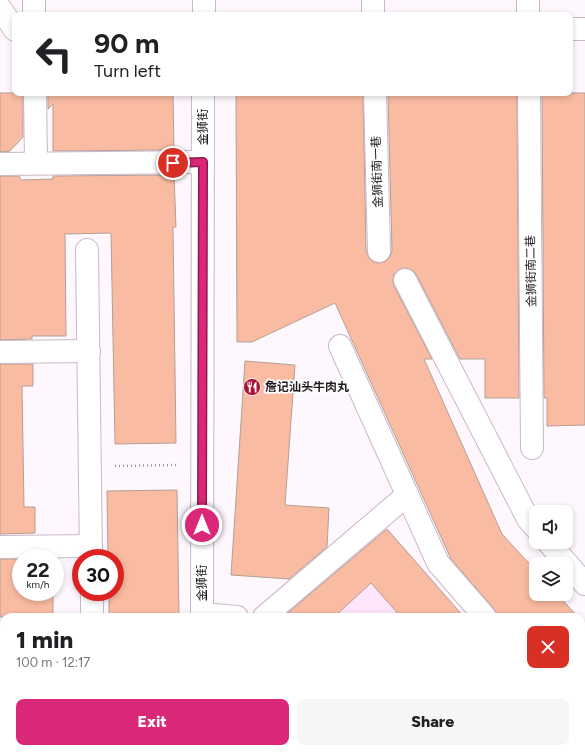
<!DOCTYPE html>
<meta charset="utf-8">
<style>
body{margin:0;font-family:Figtree,"Noto Sans SC",sans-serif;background:#f6f6f6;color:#202124;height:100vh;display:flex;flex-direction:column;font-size:15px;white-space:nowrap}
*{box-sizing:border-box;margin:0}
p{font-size:13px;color:#757577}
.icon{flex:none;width:22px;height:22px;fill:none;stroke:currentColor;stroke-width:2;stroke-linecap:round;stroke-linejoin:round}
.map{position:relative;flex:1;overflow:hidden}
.drawer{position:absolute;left:0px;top:613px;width:585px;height:140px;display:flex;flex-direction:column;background:#fff;border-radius:12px 12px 0 0;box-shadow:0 2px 6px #0003}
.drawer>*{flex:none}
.top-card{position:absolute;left:12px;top:12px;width:561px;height:84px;border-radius:8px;box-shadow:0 2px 6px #0003;background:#fff;color:#202124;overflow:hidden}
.controls{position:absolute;left:529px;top:505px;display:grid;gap:8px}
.controls a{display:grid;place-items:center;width:44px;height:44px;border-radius:8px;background:#fff;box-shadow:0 2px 6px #0003;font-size:20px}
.speed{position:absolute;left:12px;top:549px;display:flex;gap:8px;font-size:20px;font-weight:700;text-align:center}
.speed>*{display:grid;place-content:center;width:52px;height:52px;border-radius:50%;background:#fff;box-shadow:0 2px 6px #0003;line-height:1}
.speed small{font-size:10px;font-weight:400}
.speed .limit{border:6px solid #d22;background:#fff;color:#111}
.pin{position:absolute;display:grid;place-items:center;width:34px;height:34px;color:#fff;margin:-17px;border:2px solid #fff;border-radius:50%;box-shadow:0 1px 4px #0007}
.me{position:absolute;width:44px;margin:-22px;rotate:0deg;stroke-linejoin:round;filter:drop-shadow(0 0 3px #0008)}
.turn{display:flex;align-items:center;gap:14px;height:84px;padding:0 16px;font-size:18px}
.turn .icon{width:52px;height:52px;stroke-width:2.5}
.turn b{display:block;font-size:28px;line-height:34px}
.round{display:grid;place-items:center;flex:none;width:42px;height:42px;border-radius:8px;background:#f6f6f6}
.summary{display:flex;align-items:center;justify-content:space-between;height:68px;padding:0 16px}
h1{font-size:24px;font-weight:800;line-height:30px}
.primary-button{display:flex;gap:8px;margin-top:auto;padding:8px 16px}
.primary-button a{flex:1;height:46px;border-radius:8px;background:#db2777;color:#fff;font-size:16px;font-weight:800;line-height:46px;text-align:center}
.primary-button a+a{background:#f6f6f6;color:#202124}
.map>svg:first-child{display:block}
.built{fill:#ffe6fc}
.building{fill:#f9bba1;stroke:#b49f95}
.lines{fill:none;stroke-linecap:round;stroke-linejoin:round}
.minor-casing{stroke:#cab8c8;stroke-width:24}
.path{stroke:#9f989e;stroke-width:2.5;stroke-dasharray:1 3;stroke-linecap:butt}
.minor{stroke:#fff;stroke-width:22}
.route-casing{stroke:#8e194d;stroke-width:10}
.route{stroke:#db2777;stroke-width:7}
.labels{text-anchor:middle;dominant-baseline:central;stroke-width:3.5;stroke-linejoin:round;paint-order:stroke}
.street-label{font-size:12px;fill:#201a1f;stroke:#fff}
.poi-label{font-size:12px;font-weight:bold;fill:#201a1f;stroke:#fff;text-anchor:start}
</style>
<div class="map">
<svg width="585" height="753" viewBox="0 0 585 753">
<rect width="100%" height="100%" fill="#fff7fe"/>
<!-- built -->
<g class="built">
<path d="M382 523 464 617H275Z"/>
<path d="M581 724 585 726V753H219V751H226V749H581Z"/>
</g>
<!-- building -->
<g class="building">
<path d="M0 93H23V137L10 151 0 152Z"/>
<path d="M48 93H173L174 150 53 151V104L48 109Z"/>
<path d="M236 93H363L366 251 369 258 373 262 379 263 386 261 390 257 392 251 388 93H517L519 398H485V359H460L416 274 412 270 406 268 400 269 394 274 393 280 394 286 432 359H424L502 534 536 571V594H557L578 617H497L494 609 451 559 335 303 252 342H237Z"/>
<path d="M542 93H585V425L547 426V398H544Z"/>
<path d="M174 175 176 227H173L176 443 115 444 111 233 65 234 66 336H32V339L0 340V176H19L21 180 53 179V176Z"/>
<path d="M245 361 295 365 285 505 329 508 327 547 289 579 231 575Z"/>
<path d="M0 364H33V386H22L23 447 24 507H35V533L0 534Z"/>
<path d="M177 490 179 617H109V592H115V558H108L107 491Z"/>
<path d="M387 529 464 617H401L371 583 334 617H283Z"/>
<path d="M0 559H21V592H53V617H0Z"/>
</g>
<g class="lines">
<!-- minor casing -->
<g class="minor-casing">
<g id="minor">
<path d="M34 0V15"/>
<path d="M204 0V15"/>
<path d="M528 0V15"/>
<path d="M0 8 15 30"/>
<path d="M373 15V0"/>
<path d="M570 29H585"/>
<path d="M35 93 36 163"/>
<path d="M375 93 379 251"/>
<path d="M529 93 532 448"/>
<path d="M0 164 203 162"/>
<path d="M87 250 91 558"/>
<path d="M405 280 528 519 536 528"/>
<path d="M340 346 438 563 485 617"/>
<path d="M0 352 89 351"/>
<path d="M548 542 585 584"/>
<path d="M0 547 91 546"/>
<path d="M92 592V617"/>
<path d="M202 614 237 617"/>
<path d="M202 617 203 93"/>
<path d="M264 617 407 495"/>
<path d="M0 694 4 695"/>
<path d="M581 712 585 715"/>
<path d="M202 753V749"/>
</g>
</g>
<!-- path -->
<path class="path" d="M115 466 178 465"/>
<!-- minor -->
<use href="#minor" class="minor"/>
</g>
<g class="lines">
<!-- route casing -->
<g class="route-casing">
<path id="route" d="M173 163 203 162 202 525"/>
</g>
<!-- route -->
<use href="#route" class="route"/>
</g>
<!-- icons -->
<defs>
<g id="restaurant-disc" transform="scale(0.9)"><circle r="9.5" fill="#a91137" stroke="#fff"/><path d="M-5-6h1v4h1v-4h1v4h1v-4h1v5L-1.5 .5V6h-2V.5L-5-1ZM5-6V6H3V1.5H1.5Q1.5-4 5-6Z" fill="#fff"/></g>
</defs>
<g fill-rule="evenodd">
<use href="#restaurant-disc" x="252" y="387"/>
</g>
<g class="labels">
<!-- street labels -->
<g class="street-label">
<text transform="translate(203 127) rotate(-90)">金狮街</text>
<text transform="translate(377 172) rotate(-92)">金狮街南一巷</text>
<text transform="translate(531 271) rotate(-91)">金狮街南二巷</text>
<text transform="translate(202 583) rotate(-90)">金狮街</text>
</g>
<!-- poi labels -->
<g class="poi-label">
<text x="265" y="387">詹记汕头牛肉丸</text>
</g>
</g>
</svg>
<div class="controls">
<a><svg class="icon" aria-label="sound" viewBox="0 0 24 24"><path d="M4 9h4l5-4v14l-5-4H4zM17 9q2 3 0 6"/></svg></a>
<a><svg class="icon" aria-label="layers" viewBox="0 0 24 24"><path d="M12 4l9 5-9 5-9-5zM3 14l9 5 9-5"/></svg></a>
</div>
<div class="speed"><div>22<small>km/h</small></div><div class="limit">30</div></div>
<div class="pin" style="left:173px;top:163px;background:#d93025"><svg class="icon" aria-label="arrive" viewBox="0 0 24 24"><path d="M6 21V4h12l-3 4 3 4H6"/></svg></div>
<svg class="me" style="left:202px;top:525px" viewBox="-20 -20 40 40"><circle r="17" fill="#db2777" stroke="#fff" stroke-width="3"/><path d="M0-11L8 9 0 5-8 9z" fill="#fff"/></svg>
<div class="top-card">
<div class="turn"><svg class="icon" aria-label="left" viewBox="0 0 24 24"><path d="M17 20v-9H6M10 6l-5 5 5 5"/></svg><div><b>90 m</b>Turn left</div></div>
</div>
<section class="drawer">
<div class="summary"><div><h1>1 min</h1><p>100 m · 12:17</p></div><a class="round" style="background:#d93025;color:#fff"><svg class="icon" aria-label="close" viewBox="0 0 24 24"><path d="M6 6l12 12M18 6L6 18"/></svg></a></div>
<div class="primary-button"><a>Exit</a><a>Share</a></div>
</section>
</div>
